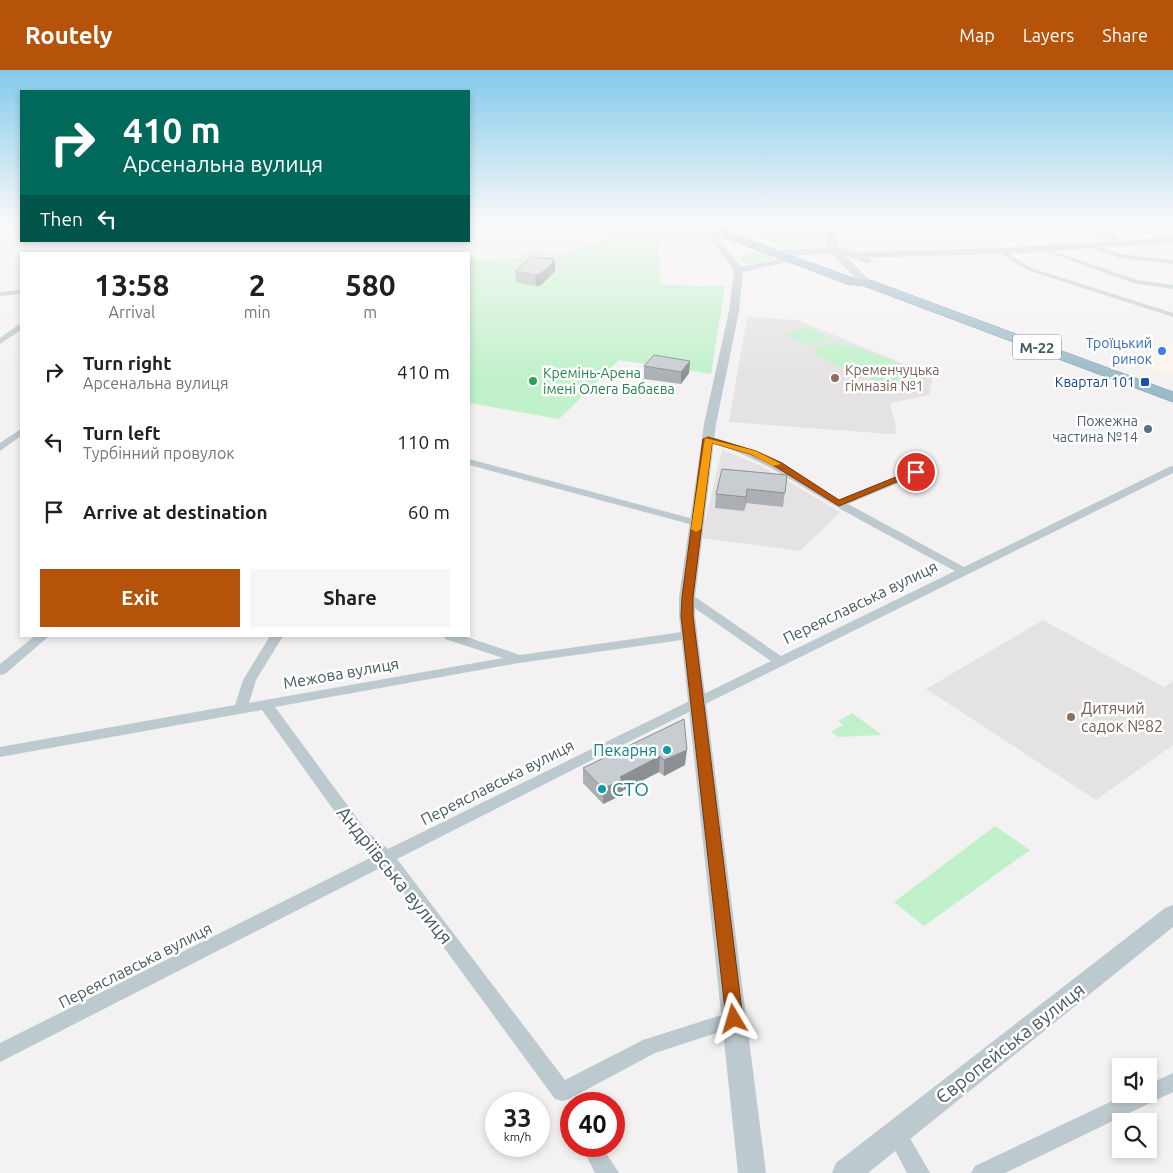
<!DOCTYPE html>
<meta charset="utf-8">
<style>
body{margin:0;font-family:Ubuntu,sans-serif;background:#f6f6f6;color:#202124;height:100vh;display:flex;flex-direction:column;font-size:19px;white-space:nowrap}
*{box-sizing:border-box;margin:0}
p{font-size:16px;color:#757577}
.icon{flex:none;width:28px;height:28px;fill:none;stroke:currentColor;stroke-width:2;stroke-linecap:round;stroke-linejoin:round}
.map{position:relative;flex:1;overflow:hidden}
.details{position:absolute;left:20px;top:182px;width:450px;height:385px;display:flex;flex-direction:column;background:#fff;border-radius:0px;box-shadow:0 2px 8px #0003}
.details>*{flex:none}
.top-card{position:absolute;left:20px;top:20px;width:450px;height:152px;border-radius:0px;box-shadow:0 2px 8px #0003;background:#00695c;color:#fff;overflow:hidden}
.tools{position:absolute;left:1112px;top:988px;display:grid;gap:10px}
.tools a{display:grid;place-items:center;width:45px;height:45px;border-radius:0px;background:#fff;box-shadow:0 2px 8px #0003;font-size:25px}
.speed{position:absolute;left:485px;top:1022px;display:flex;gap:10px;font-size:25px;font-weight:700;text-align:center}
.speed>*{display:grid;place-content:center;width:65px;height:65px;border-radius:50%;background:#fff;box-shadow:0 2px 8px #0003;line-height:1}
.speed small{font-size:12px;font-weight:400}
.speed .limit{border:8px solid #d22;background:#fff;color:#111}
.pin{position:absolute;display:grid;place-items:center;width:42px;height:42px;color:#fff;margin:-21px;border:2px solid #fff;border-radius:50%;box-shadow:0 1px 5px #0007}
.me{position:absolute;width:55px;margin:-28px;rotate:353deg;stroke-linejoin:round;filter:drop-shadow(0 0 4px #0008)}
.turn{display:flex;align-items:center;gap:18px;height:105px;padding:0 20px;font-size:22px}
.turn .icon{width:65px;height:65px;stroke-width:2.5}
.turn b{display:block;font-size:35px;line-height:42px}
.then{display:flex;align-items:center;height:48px;padding:0 20px;background:#0003;gap:10px;font-size:19px}
.eta{display:flex;justify-content:space-evenly;align-items:center;height:85px;text-align:center}
.eta b{font-size:30px;font-weight:700;line-height:35px}
.button{display:flex;gap:10px;margin-top:auto;padding:10px 20px}
.button a{flex:1;height:58px;border-radius:0px;background:#b45309;color:#fff;font-size:20px;font-weight:700;line-height:58px;text-align:center}
.button a+a{background:#f6f6f6;color:#202124}
ul{padding:0;list-style:none}
li{display:flex;align-items:center;gap:15px;height:70px;padding:0 20px}
li div{flex:1}
li b{display:block;font-size:19px}
li em{font-style:normal}
header{display:flex;align-items:center;gap:30px;box-sizing:border-box;height:70px;padding:0 25px;background:#b45309;color:#fff}
header strong{font-size:24px}
nav{display:flex;gap:28px;margin-inline-start:auto;font-size:18px}
.map>svg:first-child{display:block}
.commercial{fill:#fdf5ec}
.education{fill:#e5e2e4}
.green{fill:#c0f1ca}
.lines{fill:none;stroke-linecap:round;stroke-linejoin:round}
.trunk-casing{stroke:#7399ad;stroke-width:1}
.minor{fill:#bcc9ce;fill-rule:evenodd}
.tertiary{fill:#bcc9ce;fill-rule:evenodd}
.secondary{fill:#bdcbd3;fill-rule:evenodd}
.trunk{fill:#9cbac8;fill-rule:evenodd}
.wall{fill:#acb0b4}
.shaded-wall{fill:#8c9092}
.building{fill:#c8cdd1;stroke:#8c9092}
.route{fill:#b45309;stroke:#753606}
.slow{fill:#f59e0b}
.shop-dot{fill:#3f7fe0;stroke:#fff;stroke-width:2}
.education-dot{fill:#8d6e63;stroke:#fff;stroke-width:2}
.leisure-dot{fill:#2e9e5b;stroke:#fff;stroke-width:2}
.transit-dot{fill:#1a4fb4;stroke:#fff;stroke-width:2}
.service-dot{fill:#5c6f8a;stroke:#fff;stroke-width:2}
.culture-dot{fill:#0f9aa8;stroke:#fff;stroke-width:2}
.labels{text-anchor:middle;dominant-baseline:central;stroke-width:5;stroke-linejoin:round;paint-order:stroke}
.far-shop-label{font-size:14px;fill:#366cbe;stroke:#fff;text-anchor:end}
.far-education-label{font-size:14px;fill:#785e54;stroke:#fff;text-anchor:start}
.far-leisure-label{font-size:14px;fill:#27864d;stroke:#fff;text-anchor:start}
.far-transit-label{font-size:14px;fill:#164399;stroke:#fff;text-anchor:end}
.far-service-label{font-size:14px;fill:#4e5e75;stroke:#fff;text-anchor:end}
.shield{fill:#fff;stroke:#7f8b90;stroke-width:1}
.shield-label{font-size:15px;font-weight:bold;fill:#485960}
.street-label{font-size:16px;fill:#485960;stroke:#fff}
.education-label{font-size:16px;fill:#785e54;stroke:#fff;text-anchor:start}
.culture-label{font-size:16px;fill:#0d838f;stroke:#fff;text-anchor:end}
.near-culture-label{font-size:19px;fill:#0d838f;stroke:#fff;text-anchor:start}
.near-street-label{font-size:19px;fill:#485960;stroke:#fff}
</style>
<header>
<strong>Routely</strong>
<nav><a>Map</a><a>Layers</a><a>Share</a></nav>
</header>
<div class="map">
<svg width="1173" height="1103" viewBox="0 0 1173 1103">
<rect width="100%" height="100%" fill="#f4f1f2"/>
<!-- commercial -->
<path class="commercial" d="M1173 273V306L1128 290Z"/>
<!-- education -->
<g class="education">
<path d="M747 247 798 250 933 306 929 325 890 333 897 363 891 364 729 352Z"/>
<path d="M722 380 762 396 840 442 800 481 701 468Z"/>
<path d="M1043 550 1164 617 1173 611V675L1096 730 926 619Z"/>
</g>
<!-- green -->
<g class="green">
<path d="M643 153H697L709 168 666 170 658 173 661 215 725 216 711 304 619 290 559 349 469 333V190L519 188 530 180 561 185 628 162Z"/>
<path d="M730 153H818L819 170 803 177H788L747 163Z"/>
<path d="M751 183 766 184 775 189C766 193 748 198 740 190L741 185Z"/>
<path d="M806 257 833 268 809 275 783 264Z"/>
<path d="M834 273 858 277 913 299 920 302 925 309C908 330 833 297 815 284L814 280 821 275Z"/>
<path d="M852 643 882 665 838 667 831 662 843 655 838 651Z"/>
<path d="M995 756 1030 780 924 856 894 832Z"/>
</g>
<g class="lines">
<!-- trunk casing -->
<g class="trunk-casing">
<path id="trunk" d="M705 153H718L733 164 853 208 870 210 1173 322V332L864 216 847 214 725 168Z"/>
</g>
<!-- minor -->
<g class="minor">
<path d="M1091 173 1120 184 1173 190V194L1119 188 1089 176 1088 175Z"/>
<path d="M1040 177 1138 210 1173 215V219L1133 213 1040 179Z"/>
<path d="M998 180H1002L1031 198 1173 243V247L1027 200 998 182Z"/>
<path d="M21 220V224L0 226V222Z"/>
<path d="M18 255H21V260L0 274V268Z"/>
<path d="M21 359V366L0 381V373Z"/>
<path d="M708 366C757 378 797 404 840 430L927 394H935V398L848 434 964 497 1169 397 1173 396V403L594 689 397 789 565 1010 643 970 734 941 741 943 743 949 741 955 655 983 569 1029 562 1031 555 1029 384 796 0 992V973L374 786 355 770 262 640 0 687V677L235 635 243 610 270 566H283L256 610 249 633 503 588 445 569 444 566H464L520 585 689 561 693 562 695 565 689 569 519 593 275 637 367 762 388 779 771 591 683 530 681 527 683 524H691L781 586 955 501C916 480 876 459 837 437 793 411 756 385 705 371L703 369Z"/>
<path d="M469 389 701 451 702 453 697 456 469 395Z"/>
<path d="M35 566H49L5 604 0 605V594Z"/>
<path d="M1173 1003V1022L1005 1103H971L975 1096 1127 1024H1149V1014Z"/>
<path d="M896 1053 903 1056 930 1103H907L886 1063 889 1056Z"/>
<path d="M597 1077 604 1080 619 1103H595L587 1087 590 1080Z"/>
</g>
<!-- tertiary -->
<g class="tertiary">
<path d="M1097 153H1105L1106 158 1121 171 1173 167V173L1000 184 858 188 854 185 858 182 1000 178 1112 171 1099 161Z"/>
<path d="M724 160 728 162 717 167 741 197 793 187 797 190 743 202 739 241 716 354 695 527V546L766 1103H738L679 546V527L704 354 729 241 734 200 708 166Z"/>
<path d="M1173 835V857L868 1103H832L836 1093 1165 838Z"/>
</g>
<!-- secondary -->
<path class="secondary" d="M824 153H834L838 178C850 180 864 182 873 191L868 194 845 185 870 211V215H862L832 184 776 186 771 183 776 180 827 178Z"/>
<!-- trunk -->
<use href="#trunk" class="trunk"/>
</g>
<!-- wall -->
<g class="wall">
<path d="M554 189 555 201 541 215 536 216 516 212 515 201Z"/>
<path d="M690 291 689 303 681 314 644 309V296Z"/>
<path d="M787 405 783 437 746 433 744 441 715 438 716 424Z"/>
<path d="M684 649 685 695 664 706 659 702 622 721V725L603 734 583 713V698Z"/>
</g>
<!-- shaded-wall -->
<g class="shaded-wall">
<path d="M554 189V192L555 191V201L541 215 536 216 535 205Z"/>
<path d="M690 291 689 303 681 314V302Z"/>
<path d="M747 419 746 433 744 441 746 427Z"/>
<path d="M687 680 685 695 664 706V690Z"/>
<path d="M660 686 659 702 622 721V725L603 734V719L620 707Z"/>
</g>
<!-- building -->
<g class="building">
<path d="M531 187 554 189 552 191H555L540 204 535 205 515 201Z"/>
<path d="M654 285 690 291 681 302 644 296Z"/>
<path d="M722 399 787 405 785 423 747 419 746 427 716 424Z"/>
<path d="M684 649 687 680 664 690 660 686 620 707 622 709 603 719 583 698Z"/>
</g>
<!-- sky -->
<linearGradient id="sky" x2="0" y2="1"><stop stop-color="#83caeb"/><stop offset="0.5" stop-color="#faf9f9"/><stop offset="1" stop-color="#faf9f9" stop-opacity="0"/></linearGradient>
<rect width="1173" height="308" fill="url(#sky)"/>
<!-- route -->
<path class="route" d="M708 367 756 381 782 393 839 430 913 400 920 402 839 436 776 397 750 384 712 373 693 527V546L743 949 740 955 734 957 728 955 726 949 681 546 682 527 703 369Z"/>
<!-- slow -->
<path class="slow" d="M705 368 756 381 781 394 773 396 750 384 712 373 701 459 696 462 691 459Z"/>
<!-- markers -->
<circle class="shop-dot" cx="1162" cy="281" r="5"/>
<g class="education-dot">
<circle cx="835" cy="308" r="5"/>
<circle cx="1071" cy="647" r="5"/>
</g>
<circle class="leisure-dot" cx="533" cy="311" r="5"/>
<rect class="transit-dot" x="1140" y="307" width="10" height="10" rx="2.5"/>
<circle class="service-dot" cx="1148" cy="359" r="5"/>
<g class="culture-dot">
<circle cx="667" cy="680" r="5"/>
<circle cx="602" cy="719" r="5"/>
</g>
<g class="labels">
<!-- far-shop labels -->
<g class="far-shop-label">
<text x="1152" y="273">Троїцький<tspan x="1152" dy="16">ринок</tspan></text>
</g>
<!-- far-education labels -->
<g class="far-education-label">
<text x="845" y="300">Кременчуцька<tspan x="845" dy="16">гімназія №1</tspan></text>
</g>
<!-- far-leisure labels -->
<g class="far-leisure-label">
<text x="543" y="303">Кремінь-Арена<tspan x="543" dy="16">імені Олега Бабаєва</tspan></text>
</g>
<!-- far-transit labels -->
<g class="far-transit-label">
<text x="1135" y="312">Квартал 101</text>
</g>
<!-- far-service labels -->
<g class="far-service-label">
<text x="1138" y="351">Пожежна<tspan x="1138" dy="16">частина №14</tspan></text>
</g>
<!-- shield labels -->
<rect class="shield" x="1013" y="264.5" width="48" height="25" rx="4"/>
<g class="shield-label">
<text x="1037" y="277">М-22</text>
</g>
<!-- street labels -->
<g class="street-label">
<text transform="translate(860 532) rotate(-26)">Переяславська вулиця</text>
<text transform="translate(341 603) rotate(-10)">Межова вулиця</text>
<text transform="translate(497 712) rotate(-27)">Переяславська вулиця</text>
<text transform="translate(135 895) rotate(-27)">Переяславська вулиця</text>
</g>
<!-- education labels -->
<g class="education-label">
<text x="1081" y="638">Дитячий<tspan x="1081" dy="18">садок №82</tspan></text>
</g>
<!-- culture labels -->
<g class="culture-label">
<text x="657" y="680">Пекарня</text>
</g>
<!-- near-culture labels -->
<g class="near-culture-label">
<text x="612" y="719">СТО</text>
</g>
<!-- near-street labels -->
<g class="near-street-label">
<text transform="translate(395 805) rotate(51)">Андріївська вулиця</text>
<text transform="translate(1010 973) rotate(-38)">Європейська вулиця</text>
</g>
</g>
</svg>
<div class="tools">
<a><svg class="icon" aria-label="sound" viewBox="0 0 24 24"><path d="M4 9h4l5-4v14l-5-4H4zM17 9q2 3 0 6"/></svg></a>
<a><svg class="icon" aria-label="search" viewBox="0 0 24 24"><circle cx="10" cy="10" r="6"/><path d="M15 15l6 6"/></svg></a>
</div>
<div class="speed"><div>33<small>km/h</small></div><div class="limit">40</div></div>
<div class="pin" style="left:916px;top:402px;background:#d93025"><svg class="icon" aria-label="arrive" viewBox="0 0 24 24"><path d="M6 21V4h12l-3 4 3 4H6"/></svg></div>
<svg class="me" style="left:734px;top:949px" viewBox="-20 -20 40 40"><path d="M0-17L14 15 0 8-14 15z" fill="#b45309" stroke="#fff" stroke-width="4"/></svg>
<div class="top-card">
<div class="turn"><svg class="icon" aria-label="right" viewBox="0 0 24 24"><path d="M7 20v-9h11M14 6l5 5-5 5"/></svg><div><b>410 m</b>Арсенальна вулиця</div></div>
<div class="then">Then<svg class="icon" aria-label="left" viewBox="0 0 24 24"><path d="M17 20v-9H6M10 6l-5 5 5 5"/></svg></div>
</div>
<section class="details">
<div class="eta">
<div><b>13:58</b><p>Arrival</p></div>
<div><b>2</b><p>min</p></div>
<div><b>580</b><p>m</p></div>
</div>
<ul>
<li><svg class="icon" aria-label="right" viewBox="0 0 24 24"><path d="M7 20v-9h11M14 6l5 5-5 5"/></svg><div><b>Turn right</b><p>Арсенальна вулиця</p></div><em>410 m</em></li>
<li><svg class="icon" aria-label="left" viewBox="0 0 24 24"><path d="M17 20v-9H6M10 6l-5 5 5 5"/></svg><div><b>Turn left</b><p>Турбінний провулок</p></div><em>110 m</em></li>
<li><svg class="icon" aria-label="arrive" viewBox="0 0 24 24"><path d="M6 21V4h12l-3 4 3 4H6"/></svg><div><b>Arrive at destination</b></div><em>60 m</em></li>
</ul>
<div class="button"><a>Exit</a><a>Share</a></div>
</section>
</div>
